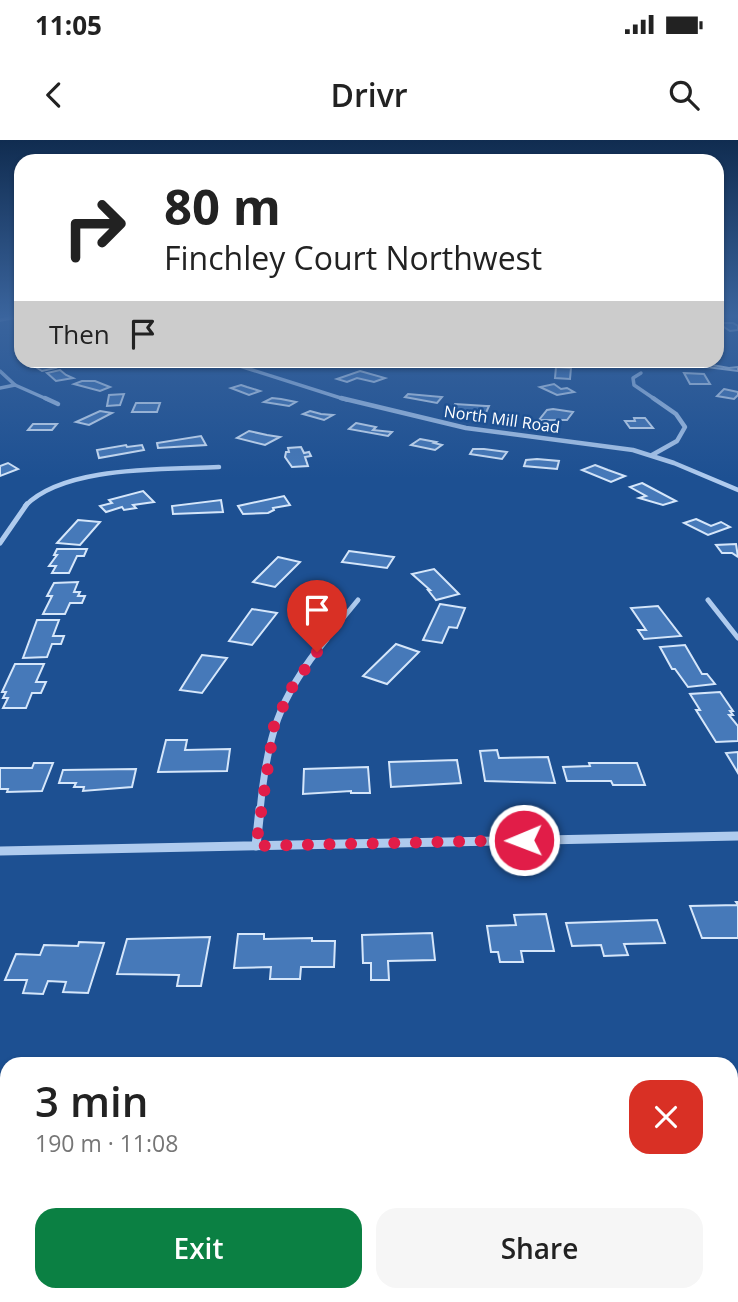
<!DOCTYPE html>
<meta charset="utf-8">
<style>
body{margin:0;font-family:"Open Sans",sans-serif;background:#f6f6f6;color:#222;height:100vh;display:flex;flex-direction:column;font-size:26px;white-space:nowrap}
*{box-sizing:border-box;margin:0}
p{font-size:23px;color:#767676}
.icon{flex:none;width:38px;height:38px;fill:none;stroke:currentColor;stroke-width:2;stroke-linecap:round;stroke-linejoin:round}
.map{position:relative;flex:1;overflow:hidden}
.details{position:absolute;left:0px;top:917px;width:738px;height:245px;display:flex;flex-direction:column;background:#fff;border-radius:21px 21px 0 0;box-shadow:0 2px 5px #0004}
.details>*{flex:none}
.banner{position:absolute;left:14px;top:14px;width:710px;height:214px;border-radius:21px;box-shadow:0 2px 5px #0004;background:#fff;color:#222;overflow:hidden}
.pin{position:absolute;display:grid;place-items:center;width:60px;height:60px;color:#fff;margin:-72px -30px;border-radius:50% 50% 50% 0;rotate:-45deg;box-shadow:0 0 7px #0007}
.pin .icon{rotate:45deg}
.me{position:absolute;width:77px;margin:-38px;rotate:269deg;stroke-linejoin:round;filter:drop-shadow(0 0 5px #0008)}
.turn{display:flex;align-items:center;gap:24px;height:147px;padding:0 35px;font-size:32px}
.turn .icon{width:91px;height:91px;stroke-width:2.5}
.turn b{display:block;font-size:49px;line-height:60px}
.then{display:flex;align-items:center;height:66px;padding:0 35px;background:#0003;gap:14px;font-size:26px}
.round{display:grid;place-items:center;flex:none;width:74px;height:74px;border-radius:21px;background:#f6f6f6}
.overview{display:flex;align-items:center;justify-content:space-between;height:119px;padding:0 35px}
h1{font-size:42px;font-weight:600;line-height:52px}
.action{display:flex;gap:14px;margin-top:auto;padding:14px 35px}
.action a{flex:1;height:80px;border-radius:21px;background:#0b8043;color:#fff;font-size:28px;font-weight:600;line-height:80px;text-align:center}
.action a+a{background:#f6f6f6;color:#222}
.status{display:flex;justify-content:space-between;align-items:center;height:49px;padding:0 35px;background:#fff;direction:ltr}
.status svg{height:19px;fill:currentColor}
header{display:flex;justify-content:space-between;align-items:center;height:91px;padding:0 35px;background:#fff;font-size:32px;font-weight:600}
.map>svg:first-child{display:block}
.building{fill:#4679b9;stroke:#d5e6fa;stroke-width:2}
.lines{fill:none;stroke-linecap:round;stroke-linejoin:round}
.street-far4{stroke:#afcbee;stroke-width:3.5}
.street-far3{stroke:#afcbee;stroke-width:4.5}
.street-far2{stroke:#afcbee;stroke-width:5}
.street-far1{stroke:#afcbee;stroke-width:7}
.street{stroke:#afcbee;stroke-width:9}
.route{stroke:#e11d48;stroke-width:12;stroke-dasharray:0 21.6}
.labels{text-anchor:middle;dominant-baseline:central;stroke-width:5;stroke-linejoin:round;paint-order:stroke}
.far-street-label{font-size:16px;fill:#fff;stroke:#1d5092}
</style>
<div class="status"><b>11:05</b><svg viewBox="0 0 49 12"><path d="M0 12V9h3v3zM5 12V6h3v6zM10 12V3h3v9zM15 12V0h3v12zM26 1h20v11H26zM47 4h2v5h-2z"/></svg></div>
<header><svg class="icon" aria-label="back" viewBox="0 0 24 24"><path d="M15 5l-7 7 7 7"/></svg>Drivr<svg class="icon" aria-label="search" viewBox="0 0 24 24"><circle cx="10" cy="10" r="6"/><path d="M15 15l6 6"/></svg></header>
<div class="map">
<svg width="738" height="1162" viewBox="0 0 738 1162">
<rect width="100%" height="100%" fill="#1d5092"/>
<!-- building -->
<g class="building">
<path d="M718 183H733L738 186V190L730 191Z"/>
<path d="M42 221 46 223 55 228 42 231 31 224Z"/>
<path d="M690 221 729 228 738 227V231L683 224Z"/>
<path d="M556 227 571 228 570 239 555 238Z"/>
<path d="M60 230 66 235 73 238 56 241 47 233Z"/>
<path d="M360 231 385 238 374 242 357 238 347 242 337 239Z"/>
<path d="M684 233 704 234 710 244H690Z"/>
<path d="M82 241H95L110 247 100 251 74 244Z"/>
<path d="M554 244 561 249 567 248 574 252 557 255 540 247Z"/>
<path d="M241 245 247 247 260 251 249 255 231 248Z"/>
<path d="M724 249 738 252V255L734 259 717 256Z"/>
<path d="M124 254 120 265 107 266 109 255Z"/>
<path d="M408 254 442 257 437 263 405 257Z"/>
<path d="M272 258 281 259 296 262 289 266 264 262Z"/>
<path d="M136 263H160L157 272H132Z"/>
<path d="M455 264 486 266H489L485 275 452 269Z"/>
<path d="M553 269 573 272 567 280H539L547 270Z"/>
<path d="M100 271 112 273 89 285 76 282Z"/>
<path d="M310 271 321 274 333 275 324 280 303 274Z"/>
<path d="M634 278H645L653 288H630L625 281H635Z"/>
<path d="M356 283 376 287 373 290 392 292 388 296 349 289Z"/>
<path d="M33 284H57L52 290H28Z"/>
<path d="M249 291 267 295 280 297 265 305 237 298Z"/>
<path d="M201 296 206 305 158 308 157 303Z"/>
<path d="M420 299 436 302 434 303 442 305 435 310 411 305Z"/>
<path d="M126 305 127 307 142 305 144 310 99 318 97 310Z"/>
<path d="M301 307 304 313 309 312 311 316 305 317 308 326 292 327 285 317 286 312H289L288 308Z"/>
<path d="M473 309H484L507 312 502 319 470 314Z"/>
<path d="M537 319 559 321 557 329 524 326 526 320Z"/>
<path d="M8 323 18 329 0 336V326Z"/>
<path d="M595 325 608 330 625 336 611 342 582 330Z"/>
<path d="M642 343 676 361 663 365 639 358 646 356 630 347Z"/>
<path d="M143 351 154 362 133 365 136 368 124 370 122 367 106 372 100 366 112 363 109 360Z"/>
<path d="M284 356 290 365 273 368 274 370 268 373 243 374 238 366Z"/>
<path d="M221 360 223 372 173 374 172 366Z"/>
<path d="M696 379 711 386 721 382 730 387 708 395 684 383Z"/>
<path d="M78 380 100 382 80 405 57 403Z"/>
<path d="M736 404 738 417 732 413H722L716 405Z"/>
<path d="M57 409H87L84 416H77L69 433H52L56 426H49L57 415H54Z"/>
<path d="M349 411 394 417 387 428 342 422Z"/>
<path d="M278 417 300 422 275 447 253 442Z"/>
<path d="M434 429 459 454 436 460 428 450H430L412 434Z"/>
<path d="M78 442 74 452H80L78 456H85L82 463H70L65 474H43L52 456H47L54 443Z"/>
<path d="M440 464 465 468 457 488 449 487 442 503 423 500Z"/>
<path d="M658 466 681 496 644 499 638 490H646L631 468Z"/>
<path d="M252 469 277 473 252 505 229 501Z"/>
<path d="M37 480H59L53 496H64L61 504H52L47 517 23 518Z"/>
<path d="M396 504 419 512 387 544 363 536Z"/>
<path d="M685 505 702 534H707L715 544 688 547 675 529H672L660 507Z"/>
<path d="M202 515 227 518 202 553 180 550Z"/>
<path d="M15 524H44L36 542H46L41 553H32L26 568H3L8 558H3L6 552H2Z"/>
<path d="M720 552 733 571H730L733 575H729L738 586V601L716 602 696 570H700L690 554Z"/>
<path d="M166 600H187L185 610 230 609 227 631 158 632Z"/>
<path d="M497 610 499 618 548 617 555 643 485 641 480 611Z"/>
<path d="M738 612V633L726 613Z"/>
<path d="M457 620 461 643 391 647 389 622Z"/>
<path d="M34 623H53L42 651 7 652 8 649H0V628H32Z"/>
<path d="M589 623H637L645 645H613L611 641H567L563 627 590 626Z"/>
<path d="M368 627 370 653H351V651L303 654 304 629Z"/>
<path d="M136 629 132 647 83 651 84 647H74L76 643H59L63 630Z"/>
<path d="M736 762H738V798H702L690 766 738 765Z"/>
<path d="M546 774 554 811H521L523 822H500L498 812H491L487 786 516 785 514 775Z"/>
<path d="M657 780 665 803 624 804 628 815 604 816 601 805 572 806 566 783Z"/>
<path d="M432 793 435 820 388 821 389 840H371V823H363L362 795Z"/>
<path d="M238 794H264V799L312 798V801H335L334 827H301L300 839H270L271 827 234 828Z"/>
<path d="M210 797 201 846H177L179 835 117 834 127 799Z"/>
<path d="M79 802 104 803 88 853 63 852 66 842 48 841 43 854 23 853 27 840H5L16 814 40 815 44 805 78 806Z"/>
<path d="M7 978V1015L0 1016V979Z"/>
<path d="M738 1044V1101L732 1102V1045Z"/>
</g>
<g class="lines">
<!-- street-far4 -->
<g class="street-far4">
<path d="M0 180 21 176"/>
<path d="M221 220 347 260"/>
<path d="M0 231 15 245 49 260"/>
<path d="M641 233 633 238 634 245 656 260"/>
<path d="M0 248 15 245"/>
</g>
<!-- street-far3 -->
<g class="street-far3">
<path d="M45 258 58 264"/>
<path d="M341 258 466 288 633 310 674 323 738 350"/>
<path d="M652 315 677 301 685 287 676 274 653 258"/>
<path d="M25 366C65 325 165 330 219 327"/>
</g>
<!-- street-far2 -->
<g class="street-far2">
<path d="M0 403 27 364"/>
<path d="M708 460 738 498"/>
<path d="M325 500 358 460"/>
</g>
<!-- street-far1 -->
<path class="street-far1" d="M260 671C267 597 278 558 326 499"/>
<!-- street -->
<g class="street">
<path d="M256 706 260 669"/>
<path d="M0 711 738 696"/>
</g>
</g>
<!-- sky -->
<linearGradient id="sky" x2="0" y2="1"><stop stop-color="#102c50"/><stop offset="0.52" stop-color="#3a649d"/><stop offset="1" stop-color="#3a649d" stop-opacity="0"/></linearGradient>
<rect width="738" height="338" fill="url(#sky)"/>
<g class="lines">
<!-- route -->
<path class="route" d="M317 512 291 549 274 586 256 706 524 700"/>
</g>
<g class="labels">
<!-- far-street labels -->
<g class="far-street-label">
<text transform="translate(502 279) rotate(8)">North Mill Road</text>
</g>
</g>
</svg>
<div class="pin" style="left:317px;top:512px;background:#d93025"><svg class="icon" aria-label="arrive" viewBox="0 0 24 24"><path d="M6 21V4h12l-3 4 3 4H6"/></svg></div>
<svg class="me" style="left:524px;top:700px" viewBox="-20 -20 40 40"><circle r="17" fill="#e11d48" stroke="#fff" stroke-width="3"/><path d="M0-11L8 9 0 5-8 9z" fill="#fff"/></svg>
<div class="banner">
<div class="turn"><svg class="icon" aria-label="right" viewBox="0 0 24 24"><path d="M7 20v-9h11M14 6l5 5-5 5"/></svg><div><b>80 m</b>Finchley Court Northwest</div></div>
<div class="then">Then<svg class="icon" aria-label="arrive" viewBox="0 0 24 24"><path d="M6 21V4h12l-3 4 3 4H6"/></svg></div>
</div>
<section class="details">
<div class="overview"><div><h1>3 min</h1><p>190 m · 11:08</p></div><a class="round" style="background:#d93025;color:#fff"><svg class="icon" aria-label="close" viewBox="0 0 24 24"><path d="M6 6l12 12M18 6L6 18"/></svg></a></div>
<div class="action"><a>Exit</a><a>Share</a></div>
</section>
</div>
